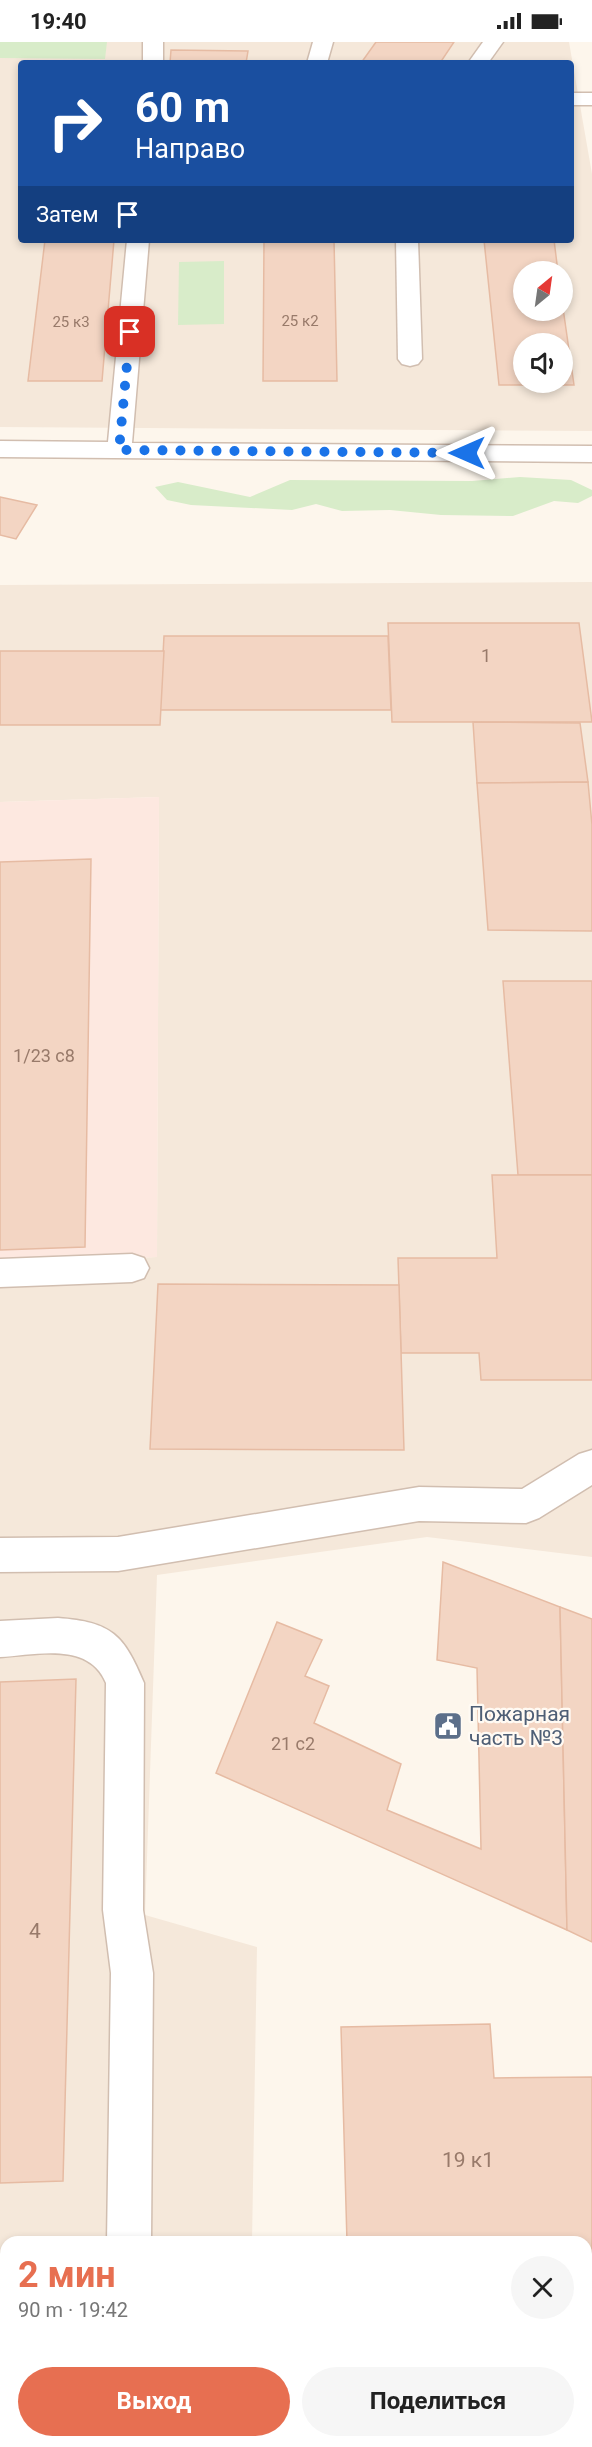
<!DOCTYPE html>
<html lang="ru">
<meta charset="utf-8">
<style>
body{margin:0;font-family:Roboto,sans-serif;background:#f6f6f6;color:#222;height:100vh;display:flex;flex-direction:column;font-size:22px;white-space:nowrap}
*{box-sizing:border-box;margin:0}
p{font-size:20px;color:#767676}
.icon{flex:none;width:33px;height:33px;fill:none;stroke:currentColor;stroke-width:2;stroke-linecap:round;stroke-linejoin:round}
.map{position:relative;flex:1;overflow:hidden}
.side{position:absolute;left:0px;top:2194px;width:592px;height:212px;display:flex;flex-direction:column;background:#fff;border-radius:18px 18px 0 0;box-shadow:0 3px 9px #0003}
.side>*{flex:none}
.guide{position:absolute;left:18px;top:18px;width:556px;height:183px;border-radius:6px;box-shadow:0 3px 9px #0003;background:#1a4fa0;color:#fff;overflow:hidden}
.needle{width:39px;rotate:29deg}
.buttons{position:absolute;left:513px;top:219px;display:grid;gap:12px}
.buttons a{display:grid;place-items:center;width:60px;height:60px;border-radius:50%;background:#fff;box-shadow:0 3px 9px #0003;font-size:30px}
.pin{position:absolute;display:grid;place-items:center;width:51px;height:51px;color:#fff;margin:-26px;border-radius:12px;box-shadow:0 3px 9px #0006}
.me{position:absolute;width:66px;margin:-33px;rotate:270deg;stroke-linejoin:round;filter:drop-shadow(0 0 4px #0008)}
.turn{display:flex;align-items:center;gap:21px;height:126px;padding:0 18px;font-size:27px}
.turn .icon{width:78px;height:78px;stroke-width:2.5}
.turn b{display:block;font-size:42px;line-height:51px}
.then{display:flex;align-items:center;height:57px;padding:0 18px;background:#0003;gap:12px;font-size:22px}
.round{display:grid;place-items:center;flex:none;width:63px;height:63px;border-radius:32px;background:#f6f6f6}
.headline{display:flex;align-items:center;justify-content:space-between;height:102px;padding:0 18px}
h1{font-size:36px;font-weight:700;line-height:45px;color:#e76f51}
.primary-button{display:flex;gap:12px;margin-top:auto;padding:12px 18px}
.primary-button a{flex:1;height:69px;border-radius:36px;background:#e76f51;color:#fff;font-size:24px;font-weight:700;line-height:69px;text-align:center}
.primary-button a+a{background:#f6f6f6;color:#222}
.status{display:flex;justify-content:space-between;align-items:center;height:42px;padding:0 30px;background:#fff;direction:ltr}
.status svg{height:16px;fill:currentColor}
.map>svg:first-child{display:block}
.residential{fill:#f5e8da;fill-rule:evenodd}
.commercial{fill:#fde8e0}
.green{fill:#d8ecc9}
.building{fill:#f3d5c3;stroke:#e6bba3;stroke-width:1.5;fill-rule:evenodd}
.lines{fill:none;stroke-linecap:round;stroke-linejoin:round}
.minor-casing{stroke:#d1beb0;stroke-width:3}
.minor{fill:#fff;fill-rule:evenodd}
.route{stroke:#1a73e8;stroke-width:10;stroke-dasharray:0 18}
.labels{text-anchor:middle;dominant-baseline:central;stroke-width:4.5;stroke-linejoin:round;paint-order:stroke}
.far-number-label{font-size:15px;fill:#987a6a}
.number-label{font-size:18px;fill:#987a6a}
.service-label{font-size:21px;fill:#4e5e75;stroke:#fffaf3;text-anchor:start}
.near-number-label{font-size:21px;fill:#987a6a}
</style>
<div class="status"><b>19:40</b><svg viewBox="0 0 49 12"><path d="M0 12V9h3v3zM5 12V6h3v6zM10 12V3h3v9zM15 12V0h3v12zM26 1h20v11H26zM47 4h2v5h-2z"/></svg></div>
<div class="map">
<svg width="592" height="2405" viewBox="0 0 592 2405">
<rect width="100%" height="100%" fill="#fdf6ec"/>
<!-- residential -->
<g class="residential">
<path d="M0 0H569L592 132V389L0 385ZM21 21H572V198H21ZM524 230H562V268H524ZM524 302H562V340H524Z"/>
<path d="M592 540V1515L427 1495 157 1533 145 1873 257 1905 252 2200H6V2400H248V2405H0V1222L157 1215 159 755 0 760V543Z"/>
</g>
<!-- commercial -->
<path class="commercial" d="M159 755 157 1215 0 1222V760Z"/>
<!-- green -->
<g class="green">
<path d="M0 0H107L105 17 0 16Z"/>
<path d="M224 219V282L178 283 179 220Z"/>
<path d="M520 435 571 438 592 448V454L578 461 554 459 513 474 441 473 390 468 342 469 316 462 292 468 191 463 167 458 155 445 178 440 250 455 290 438 472 439Z"/>
</g>
<!-- building -->
<g class="building">
<path d="M376 0H454L440 21H361Z"/>
<path d="M171 8 248 9 246 21H170Z"/>
<path d="M45 198H114L102 339H28Z"/>
<path d="M264 198H334L337 339H263Z"/>
<path d="M484 198H554L558 230H524V268H562V259L574 343H499ZM524 302H562V340H524Z"/>
<path d="M0 455 37 463 16 497 0 493Z"/>
<path d="M388 581H579L592 680H392Z"/>
<path d="M164 594H388L391 668H160Z"/>
<path d="M0 609H164L160 683H0Z"/>
<path d="M473 680 580 681 588 740 477 741Z"/>
<path d="M588 740 592 783V889L488 888 477 741Z"/>
<path d="M91 817 85 1205 0 1208V820Z"/>
<path d="M503 939H592V1133H518Z"/>
<path d="M492 1133H592V1338H481L479 1311H401L398 1216H497Z"/>
<path d="M158 1242 399 1243 404 1408 150 1407Z"/>
<path d="M443 1520 560 1565 567 1888 216 1731 277 1580 322 1598 305 1634 329 1644 314 1681 401 1722 387 1768 481 1807 477 1626 437 1618Z"/>
<path d="M560 1565 592 1577V1900L567 1888Z"/>
<path d="M76 1637 63 2139 0 2141V1640Z"/>
<path d="M490 1982 494 2036 592 2035V2405H353L352 2400H586V2200H347L341 1985Z"/>
</g>
<g class="lines">
<!-- minor casing -->
<g class="minor-casing">
<g id="minor">
<rect x="143" y="0" width="20" height="21"/>
<path d="M313 0H333L327 21H307Z"/>
<path d="M483 0H503L488 21H468Z"/>
<rect x="572" y="51" width="20" height="12"/>
<path d="M127 198H149L132 401 592 404V420L0 415V399L108 400Z"/>
<path d="M396 198H418L422 317 418 322 410 324 402 322 398 317Z"/>
<path d="M132 1212 144 1216 149 1226 144 1236 132 1240 0 1245V1217Z"/>
<path d="M592 1408V1443L539 1476 526 1481 419 1479 118 1529 0 1530V1496L118 1495 419 1445 522 1447 579 1412Z"/>
<path d="M58 1576C112 1580 124 1593 144 1641L143 1868 153 1931 151 2200H107L111 1931 103 1868 106 1641C89 1599 36 1613 0 1615V1579Z"/>
<rect x="104" y="2400" width="46" height="5"/>
</g>
</g>
<!-- minor -->
<use href="#minor" class="minor"/>
</g>
<g class="lines">
<!-- route -->
<path class="route" d="M130 290 119 408 467 411"/>
</g>
<!-- icons -->
<defs>
<g id="civic-square" transform="scale(1.5)"><rect x="-9" y="-9" width="18" height="18" rx="4" fill="#5c6f8a" stroke="#fffaf3"/><path d="M-.6-6.5H3V-4.5H.6V-3L4-1V1h2V6H-6V1h2V-1L-.6-3ZM-1.2 2.5V6h2.4V2.5Z" fill="#fff"/></g>
</defs>
<g fill-rule="evenodd">
<use href="#civic-square" x="448" y="1684"/>
</g>
<g class="labels">
<!-- far-number labels -->
<g class="far-number-label">
<text x="300" y="279">25 к2</text>
<text x="71" y="280">25 к3</text>
</g>
<!-- number labels -->
<g class="number-label">
<text x="486" y="613">1</text>
<text x="44" y="1013">1/23 с8</text>
<text x="293" y="1701">21 с2</text>
</g>
<!-- service labels -->
<g class="service-label">
<text x="469" y="1672">Пожарная<tspan x="469" dy="24">часть №3</tspan></text>
</g>
<!-- near-number labels -->
<g class="near-number-label">
<text x="35" y="1889">4</text>
<text x="468" y="2118">19 к1</text>
</g>
</g>
</svg>
<div class="buttons">
<a><svg class="needle" viewBox="-14 -14 28 28"><path d="M0-13l5 13h-10z" fill="#e53935"/><path d="M0 13l5-13h-10z" fill="#767676"/></svg></a>
<a><svg class="icon" aria-label="sound" viewBox="0 0 24 24"><path d="M4 9h4l5-4v14l-5-4H4zM17 9q2 3 0 6"/></svg></a>
</div>
<div class="pin" style="left:130px;top:290px;background:#d93025"><svg class="icon" aria-label="arrive" viewBox="0 0 24 24"><path d="M6 21V4h12l-3 4 3 4H6"/></svg></div>
<svg class="me" style="left:467px;top:411px" viewBox="-20 -20 40 40"><path d="M0-17L14 15 0 8-14 15z" fill="#1a73e8" stroke="#fff" stroke-width="4"/></svg>
<div class="guide">
<div class="turn"><svg class="icon" aria-label="right" viewBox="0 0 24 24"><path d="M7 20v-9h11M14 6l5 5-5 5"/></svg><div><b>60 m</b>Направо</div></div>
<div class="then">Затем<svg class="icon" aria-label="arrive" viewBox="0 0 24 24"><path d="M6 21V4h12l-3 4 3 4H6"/></svg></div>
</div>
<section class="side">
<div class="headline"><div><h1>2 мин</h1><p>90 m · 19:42</p></div><a class="round"><svg class="icon" aria-label="close" viewBox="0 0 24 24"><path d="M6 6l12 12M18 6L6 18"/></svg></a></div>
<div class="primary-button"><a>Выход</a><a>Поделиться</a></div>
</section>
</div>
